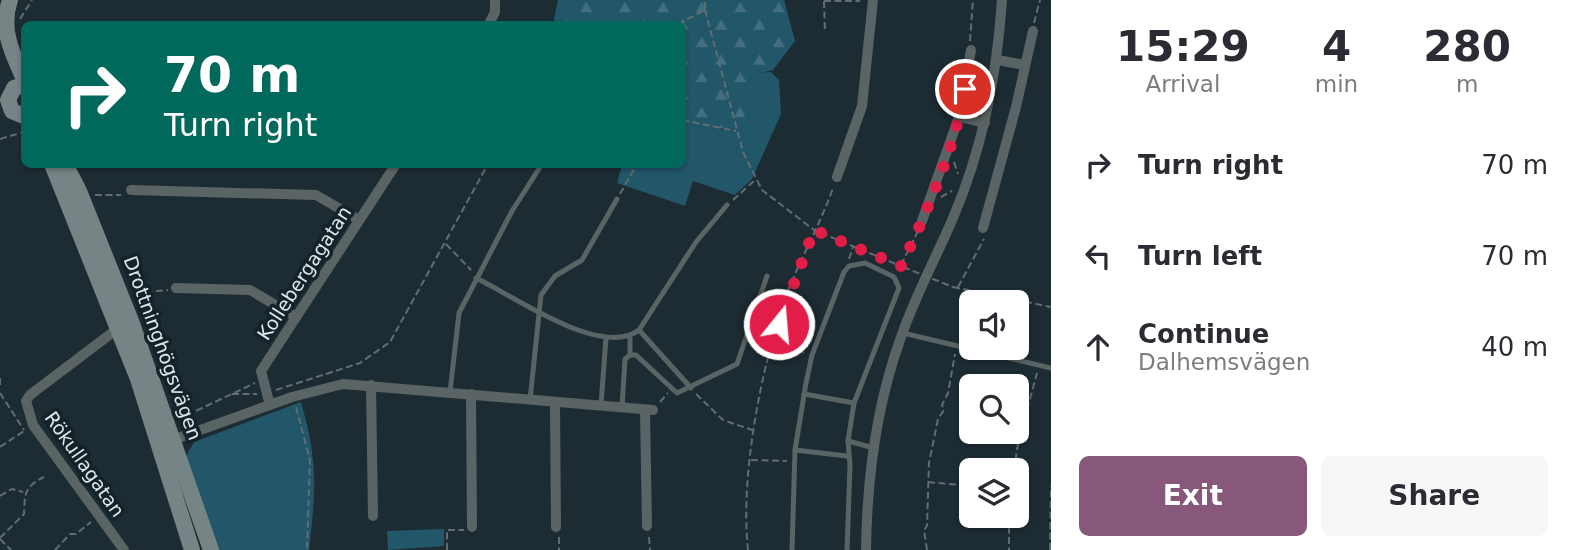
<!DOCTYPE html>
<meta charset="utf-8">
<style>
body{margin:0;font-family:"DejaVu Sans",sans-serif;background:#f7f7f7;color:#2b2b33;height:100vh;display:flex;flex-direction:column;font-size:26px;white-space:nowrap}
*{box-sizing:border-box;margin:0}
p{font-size:23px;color:#7c7c81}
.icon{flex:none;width:38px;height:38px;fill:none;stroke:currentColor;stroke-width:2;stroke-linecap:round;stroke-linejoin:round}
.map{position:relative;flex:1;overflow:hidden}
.drawer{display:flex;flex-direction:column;background:#fff;width:525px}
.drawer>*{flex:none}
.hud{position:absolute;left:21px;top:21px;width:665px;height:147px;border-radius:10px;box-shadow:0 2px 5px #0004;background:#00695c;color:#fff;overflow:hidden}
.fabs{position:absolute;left:959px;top:290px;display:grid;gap:14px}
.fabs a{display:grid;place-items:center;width:70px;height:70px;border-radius:10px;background:#fff;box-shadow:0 2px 5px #0004;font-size:35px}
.pin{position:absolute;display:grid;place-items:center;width:60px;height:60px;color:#fff;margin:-30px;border:4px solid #fff;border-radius:50%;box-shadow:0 2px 7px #0007}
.me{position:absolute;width:77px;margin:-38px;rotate:17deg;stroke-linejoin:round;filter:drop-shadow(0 0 5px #0008)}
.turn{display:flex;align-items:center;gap:24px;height:147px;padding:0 28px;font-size:32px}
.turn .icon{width:91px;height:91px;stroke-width:2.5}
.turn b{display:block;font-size:49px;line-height:60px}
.eta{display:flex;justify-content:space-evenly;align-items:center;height:119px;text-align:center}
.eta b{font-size:42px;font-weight:700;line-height:49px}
.button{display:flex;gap:14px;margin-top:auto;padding:14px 28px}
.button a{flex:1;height:80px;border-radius:10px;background:#875879;color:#fff;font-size:28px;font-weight:700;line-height:80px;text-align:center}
.button a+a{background:#f7f7f7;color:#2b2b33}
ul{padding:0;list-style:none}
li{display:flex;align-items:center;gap:21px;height:91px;padding:0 28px}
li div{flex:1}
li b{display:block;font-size:26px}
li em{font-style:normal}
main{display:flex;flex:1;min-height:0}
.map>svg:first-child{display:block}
.forest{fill:url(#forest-firs)}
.park{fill:#225669}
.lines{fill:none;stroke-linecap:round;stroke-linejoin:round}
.path{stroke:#606d73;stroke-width:2;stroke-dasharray:7 3.5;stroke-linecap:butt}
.lane{stroke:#5b6464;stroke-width:5}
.street{stroke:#5b6464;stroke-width:10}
.secondary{stroke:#778485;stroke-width:16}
.path-bridge{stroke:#606d73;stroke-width:2;stroke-dasharray:7 3.5;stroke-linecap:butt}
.route{stroke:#e11d48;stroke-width:12;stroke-dasharray:0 21.6}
.labels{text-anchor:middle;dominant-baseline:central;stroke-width:7;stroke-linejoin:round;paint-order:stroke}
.street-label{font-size:19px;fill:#dfe9ed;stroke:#142329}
</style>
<main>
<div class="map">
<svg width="1051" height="550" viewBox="0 0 1051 550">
<defs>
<pattern id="forest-firs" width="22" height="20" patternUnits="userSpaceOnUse" patternTransform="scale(1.75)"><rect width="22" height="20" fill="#225669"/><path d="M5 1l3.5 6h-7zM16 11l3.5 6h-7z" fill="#426e7f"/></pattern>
</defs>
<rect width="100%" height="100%" fill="#1d2c33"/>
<!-- forest -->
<path class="forest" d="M558 0H784L795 41 773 70 749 76 753 104C743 138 709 128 683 124L682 24H553Z"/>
<!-- park -->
<g class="park">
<path d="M771 72 779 80 781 114 752 179 735 195 693 181 685 206 617 183 622 165 682 164 683 124 726 130 751 111 749 76 753 73Z"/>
<path d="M301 402C318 462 316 489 309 550H216L185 458 194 442Z"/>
<path d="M444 529V546L388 550 387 531Z"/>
</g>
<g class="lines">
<!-- path -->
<g class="path">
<path d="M824 1H860"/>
<path d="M824 1 825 32"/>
<path d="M705 10 743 152 762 190 814 230 903 267"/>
<path d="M20 19 32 0"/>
<path d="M1034 23 1040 0"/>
<path d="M678 24 705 10V0"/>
<path d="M970 41 973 0"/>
<path d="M682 120 736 131"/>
<path d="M0 139 24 132"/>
<path d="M954 162 958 174"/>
<path d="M620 194 637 164"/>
<path d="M95 195H121"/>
<path d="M941 197 952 191"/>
<path d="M733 200 755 180"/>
<path d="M446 244 471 270"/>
<path d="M849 259 853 247"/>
<path d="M901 265 919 229"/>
<path d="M953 287 1051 307"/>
<path d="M958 287 984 239"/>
<path d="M135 293 168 290"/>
<path d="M770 294 785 297"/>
<path d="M772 346 804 353"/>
<path d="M0 378V387"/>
<path d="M276 390 360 363 390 342 488 164"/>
<path d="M0 393 24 430"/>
<path d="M232 394H257"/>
<path d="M696 394 723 420 755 431"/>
<path d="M660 402 668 393"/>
<path d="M296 407 310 460 307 550"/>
<path d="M177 415 183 417 255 383"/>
<path d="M0 447 24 431"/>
<path d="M751 460 787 461"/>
<path d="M1014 471 1018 443 1037 373"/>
<path d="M928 482 971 486"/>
<path d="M0 496 12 489 23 492"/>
<path d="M1009 516V550"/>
<path d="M559 537V550"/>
<path d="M649 537 650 550"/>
<path d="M0 538 24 514C25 493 24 487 44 477"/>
<path d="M0 539 11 550"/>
<path d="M55 550 70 534H76L91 522"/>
<path d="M447 550V530H464"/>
<path d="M748 550C740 475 761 368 786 296 800 259 820 225 833 188"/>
<path d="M927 550 924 530 927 526 929 463 938 419 944 410 942 405 948 393 955 354"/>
<path d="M1050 550 1051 486"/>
</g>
<!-- lane -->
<g class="lane">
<path d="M476 278C514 296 601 359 639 330L696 242 727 205"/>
<path d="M639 330 691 388"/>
<path d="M903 333 1051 368"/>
<path d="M630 355V337"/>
<path d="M450 392 459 313 512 211 542 164"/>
<path d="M804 394 854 403"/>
<path d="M530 400 541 295 555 276 582 260 617 199"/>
<path d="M601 405 606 338"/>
<path d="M622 407 625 359 630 355H636L677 393 737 364 767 276"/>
<path d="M848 441 874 448"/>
<path d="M795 450 847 456"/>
<path d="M792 550 795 450 806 383 812 355 844 272 849 266 865 263 894 277 899 288 854 403 848 441 850 465 847 550"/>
</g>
<!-- street -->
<g class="street">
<path d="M489 24 495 12V0"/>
<path d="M998 60 1024 65"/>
<path d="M959 117 985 123"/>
<path d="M837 177 862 106 873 0"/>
<path d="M131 190 316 195 359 220"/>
<path d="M922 221 959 117 971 50"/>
<path d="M983 228 1016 107 1033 31"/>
<path d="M176 288 250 290 296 317"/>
<path d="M121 326 30 395 26 401 33 425 124 550"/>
<path d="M371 385 373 516"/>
<path d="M471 394 472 527"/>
<path d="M555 402 556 527"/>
<path d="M270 405 261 371 396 164"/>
<path d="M645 410 647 526"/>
<path d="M167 442 292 397 343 384 653 410"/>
<path d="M866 550C867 479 876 407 900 340 914 298 936 258 953 218 983 148 997 75 1002 0"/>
</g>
<!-- secondary -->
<g class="secondary">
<path d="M10 0C0 29 12 53 24 79"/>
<path d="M24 85 14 88 8 100 12 111 24 116"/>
<path d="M52 164 138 379 192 550"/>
<path d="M65 164 79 191 131 321 211 550"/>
</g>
<!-- path-bridge -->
<path class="path-bridge" d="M903 267 953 287"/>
</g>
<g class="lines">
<!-- route -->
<path class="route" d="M779 324 814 230 901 266C928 210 954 150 965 89"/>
</g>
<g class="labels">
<!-- street labels -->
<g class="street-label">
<text transform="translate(304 273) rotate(-57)">Kollebergagatan</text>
<text transform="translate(163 348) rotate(70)">Drottninghögsvägen</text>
<text transform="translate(85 464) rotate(55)">Rökullagatan</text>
</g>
</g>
</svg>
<div class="fabs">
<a><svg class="icon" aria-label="sound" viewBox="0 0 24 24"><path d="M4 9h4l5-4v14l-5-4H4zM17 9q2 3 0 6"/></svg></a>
<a><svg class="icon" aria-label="search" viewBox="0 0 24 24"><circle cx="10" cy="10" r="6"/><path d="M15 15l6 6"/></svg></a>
<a><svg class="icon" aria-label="layers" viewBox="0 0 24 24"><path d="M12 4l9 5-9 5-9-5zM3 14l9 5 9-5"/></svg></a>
</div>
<div class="pin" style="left:965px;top:89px;background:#d93025"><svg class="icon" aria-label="arrive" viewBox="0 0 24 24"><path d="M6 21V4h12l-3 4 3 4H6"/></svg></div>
<svg class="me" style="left:779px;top:324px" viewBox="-20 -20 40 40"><circle r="17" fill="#e11d48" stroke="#fff" stroke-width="3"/><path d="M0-11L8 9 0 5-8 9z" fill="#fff"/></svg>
<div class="hud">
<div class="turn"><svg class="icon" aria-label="right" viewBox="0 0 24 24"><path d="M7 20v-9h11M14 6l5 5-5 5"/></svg><div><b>70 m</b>Turn right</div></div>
</div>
</div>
<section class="drawer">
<div class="eta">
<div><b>15:29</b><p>Arrival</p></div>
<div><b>4</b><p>min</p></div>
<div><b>280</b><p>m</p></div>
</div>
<ul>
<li><svg class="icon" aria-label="right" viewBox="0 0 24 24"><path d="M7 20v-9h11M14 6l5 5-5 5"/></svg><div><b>Turn right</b></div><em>70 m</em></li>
<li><svg class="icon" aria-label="left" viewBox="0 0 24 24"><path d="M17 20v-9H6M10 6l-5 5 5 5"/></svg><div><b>Turn left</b></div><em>70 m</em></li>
<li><svg class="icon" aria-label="ahead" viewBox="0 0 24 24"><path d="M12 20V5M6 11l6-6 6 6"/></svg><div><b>Continue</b><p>Dalhemsvägen</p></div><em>40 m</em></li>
</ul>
<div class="button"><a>Exit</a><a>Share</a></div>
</section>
</main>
